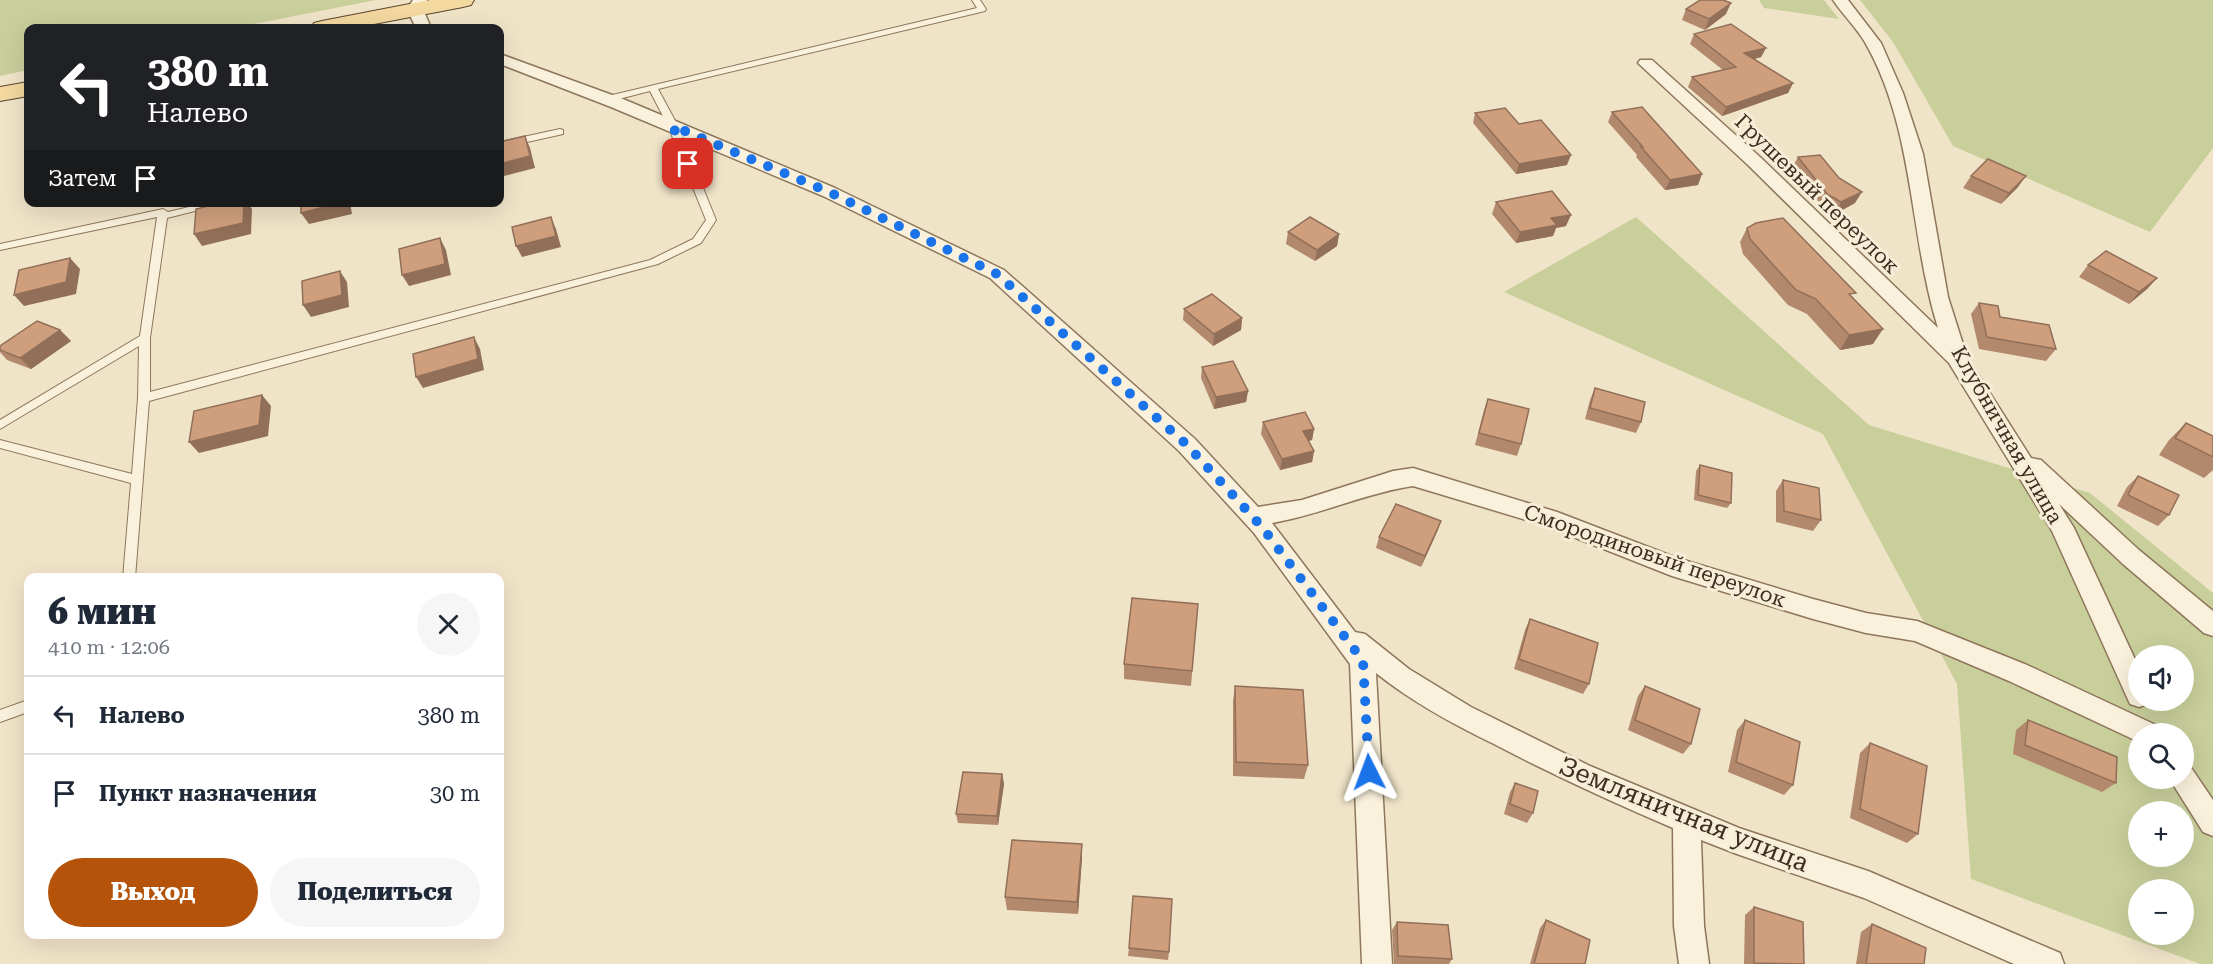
<!DOCTYPE html>
<html lang="ru">
<meta charset="utf-8">
<style>
body{margin:0;font-family:"Roboto Serif",serif;background:#f6f6f7;color:#1f2937;height:100vh;display:flex;flex-direction:column;font-size:22px;white-space:nowrap}
*{box-sizing:border-box;margin:0}
p{font-size:20px;color:#747a83}
.icon{flex:none;width:33px;height:33px;fill:none;stroke:currentColor;stroke-width:2;stroke-linecap:round;stroke-linejoin:round}
.map{position:relative;flex:1;overflow:hidden}
.panel{position:absolute;left:24px;top:573px;width:480px;height:366px;display:flex;flex-direction:column;background:#fff;border-radius:12px;box-shadow:0 6px 24px #0002}
.panel>*{flex:none}
.banner{position:absolute;left:24px;top:24px;width:480px;height:183px;border-radius:12px;box-shadow:0 6px 24px #0002;background:#202124;color:#fff;overflow:hidden}
.controls{position:absolute;left:2128px;top:645px;display:grid;gap:12px}
.controls a{display:grid;place-items:center;width:66px;height:66px;border-radius:50%;background:#fff;box-shadow:0 6px 24px #0002;font-size:30px}
.pin{position:absolute;display:grid;place-items:center;width:51px;height:51px;color:#fff;margin:-26px;border-radius:12px;box-shadow:0 3px 9px #0006}
.me{position:absolute;width:66px;margin:-33px;rotate:357deg;stroke-linejoin:round;filter:drop-shadow(0 0 4px #0008)}
.turn{display:flex;align-items:center;gap:21px;height:126px;padding:0 24px;font-size:27px}
.turn .icon{width:78px;height:78px;stroke-width:2.5}
.turn b{display:block;font-size:42px;line-height:51px}
.then{display:flex;align-items:center;height:57px;padding:0 24px;background:#0003;gap:12px;font-size:22px}
.round{display:grid;place-items:center;flex:none;width:63px;height:63px;border-radius:32px;background:#f6f6f7}
.summary{display:flex;align-items:center;justify-content:space-between;height:102px;padding:0 24px}
h1{font-size:36px;font-weight:800;line-height:45px}
.cta{display:flex;gap:12px;margin-top:auto;padding:12px 24px}
.cta a{flex:1;height:69px;border-radius:36px;background:#b45309;color:#fff;font-size:24px;font-weight:800;line-height:69px;text-align:center}
.cta a+a{background:#f6f6f7;color:#1f2937}
ul{padding:0;list-style:none}
li{display:flex;align-items:center;gap:18px;height:78px;padding:0 24px;border-top:2px solid #e0e1e3}
li div{flex:1}
li b{display:block;font-size:22px}
li em{font-style:normal}
.map>svg:first-child{display:block}
.green{fill:#c9cf9b;fill-rule:evenodd}
.lines{fill:none;stroke-linecap:round;stroke-linejoin:round}
.service-casing{stroke:#8d765c;stroke-width:2}
.minor-casing{stroke:#8d765c;stroke-width:3}
.primary-casing{stroke:#5b4430;stroke-width:2}
.service{fill:#faf1dc;fill-rule:evenodd}
.minor{fill:#faf1dc;fill-rule:evenodd}
.primary{fill:#f3d9a0;fill-rule:evenodd}
.wall{fill:#b2896c}
.shaded-wall{fill:#916f58}
.building{fill:#cf9f7d;stroke:#916f58;stroke-width:1.5}
.route{stroke:#1a73e8;stroke-width:10;stroke-dasharray:0 18}
.labels{text-anchor:middle;dominant-baseline:central;stroke-width:6;stroke-linejoin:round;paint-order:stroke}
.street-label{font-size:21px;fill:#3d2e20;stroke:#f7eed8}
.near-street-label{font-size:26px;fill:#3d2e20;stroke:#f7eed8}
</style>
<div class="map">
<svg width="2213" height="964" viewBox="0 0 2213 964">
<rect width="100%" height="100%" fill="#f0e4c8"/>
<!-- green -->
<g class="green">
<path d="M0 0H376L234 28H28V70L0 76Z"/>
<path d="M1759 0H1824L1839 19 1764 8Z"/>
<path d="M1860 0H2213V148L2150 232 1953 146 1893 42Z"/>
<path d="M1636 217 1869 425 2090 493 2213 593V964H2200L1971 879 1957 684 1823 434 1504 292ZM2139 656H2184V700H2139ZM2139 734H2184V778H2139ZM2139 812H2184V856H2139ZM2139 890H2184V934H2139Z"/>
</g>
<g class="lines">
<!-- service casing -->
<g class="service-casing">
<g id="service">
<path d="M972 0H980L986 9 985 11 658 89 678 126 716 220 701 243 658 264 149 401 135 578H123L131 483 0 448V440L132 474 138 398 139 346 0 429V420L140 336 157 217 0 250V244L163 209 168 212 210 202H231L167 218 150 338V392L650 260 693 239 706 220 668 126 650 91 607 102 604 101V97L977 8Z"/>
<path d="M560 129 563 130V134L500 148V142Z"/>
<path d="M28 700V712L0 722V710Z"/>
</g>
</g>
<!-- minor casing -->
<g class="minor-casing">
<g id="minor">
<path d="M413 0H427L423 9 431 28H416L407 9Z"/>
<path d="M1833 0H1848L1881 43 1903 93 1923 154 1948 297 1967 357 2031 458 2041 460 2139 550 2213 611V636L2204 633 2123 564 2059 504 2074 528 2139 668V700H2150L2148 704 2139 707 2130 704 2052 531 1949 363 1748 165 1638 63 1640 60H1652L1760 157 1938 328C1909 235 1915 131 1866 44 1857 28 1843 15 1833 0Z"/>
<path d="M500 54 623 99 835 188 1004 270 1195 439 1258 507 1302 500 1393 471 1413 468 1557 512 1677 558 1813 599 1866 613 1917 621 2027 665 2158 726 2162 734H2139V742L2009 681 1915 641 1866 633 1813 619 1672 576 1543 525 1413 486C1365 493 1320 515 1272 523L1355 632 1365 634 1409 669 1471 707 1590 766 1739 828 1868 871 2060 953 2064 964H2014L1864 898 1737 854 1701 840 1704 926 1709 964H1679L1674 926 1673 828C1612 802 1553 775 1494 744 1453 724 1412 702 1376 673L1392 964H1362L1350 664 1254 533 1179 451 990 278 823 196 611 107 500 64Z"/>
<path d="M2184 766 2192 769 2213 800V836L2203 832 2169 778H2184Z"/>
</g>
</g>
<!-- primary casing -->
<g class="primary-casing">
<g id="primary">
<path d="M430 0H474L471 5 463 7 353 28H311L314 23 322 21Z"/>
<path d="M28 82V96L0 101V87Z"/>
</g>
</g>
<!-- service -->
<use href="#service" class="service"/>
<!-- minor -->
<use href="#minor" class="minor"/>
<!-- primary -->
<use href="#primary" class="primary"/>
</g>
<!-- wall -->
<g class="wall">
<path d="M1686 9 1726 14 1705 30 1682 20Z"/>
<path d="M1694 34 1766 48 1761 57 1754 59 1793 83 1788 93 1722 116 1688 87 1692 77 1723 70 1690 44Z"/>
<path d="M1612 112 1698 185 1665 190 1636 157 1637 155 1608 122Z"/>
<path d="M1475 113 1519 124 1567 165 1516 174 1473 123Z"/>
<path d="M1798 157 1855 203 1835 214 1821 205 1792 168Z"/>
<path d="M1971 176 2018 187 2001 204 1963 188Z"/>
<path d="M1496 202 1566 226 1556 228 1553 236 1516 243 1492 214Z"/>
<path d="M1747 228 1853 297 1873 344 1840 350 1807 314 1788 305 1743 254 1740 242Z"/>
<path d="M1288 232 1339 234 1337 246 1315 261 1286 244Z"/>
<path d="M2088 265 2157 278 2147 289 2129 304 2079 277Z"/>
<path d="M1979 303 2000 317 2056 349 2046 361 1979 349 1971 314Z"/>
<path d="M1184 309 1242 318 1241 330 1213 346 1183 320Z"/>
<path d="M60 330 71 341 31 369 7 360 0 352V346Z"/>
<path d="M1202 367 1248 391 1246 402 1214 409 1201 378Z"/>
<path d="M1595 388 1641 422 1636 433 1585 419 1590 400Z"/>
<path d="M1488 399 1521 444 1517 456 1475 445 1484 410Z"/>
<path d="M1263 422 1314 429 1312 440 1308 441 1314 451 1312 462 1280 470 1261 434Z"/>
<path d="M2186 423 2213 436V470L2204 478 2159 455 2169 440Z"/>
<path d="M1700 465 1731 503 1727 508 1694 500 1696 471Z"/>
<path d="M2138 476 2169 515 2158 526 2117 506 2127 487Z"/>
<path d="M1783 480 1821 520 1813 531 1776 522V491Z"/>
<path d="M1441 521 1437 532 1421 567 1376 548 1379 537Z"/>
<path d="M1198 604 1191 686 1124 679V664Z"/>
<path d="M1530 619 1589 684 1583 694 1514 669 1525 630Z"/>
<path d="M1235 686 1308 765 1304 779 1233 776V701Z"/>
<path d="M1645 686 1691 744 1683 754 1628 730 1638 696Z"/>
<path d="M1745 720 1793 785 1784 795 1728 772 1737 730Z"/>
<path d="M2028 720 2116 783 2102 792 2013 754 2016 730Z"/>
<path d="M1870 743 1918 834 1907 843 1850 818 1860 753Z"/>
<path d="M1002 774 1004 784 998 825 958 823 956 814Z"/>
<path d="M1515 783 1533 813 1527 823 1504 814 1510 792Z"/>
<path d="M1082 857 1078 914 1007 910 1005 897Z"/>
<path d="M1754 907 1804 964H1744L1745 915Z"/>
<path d="M1546 920 1585 964H1530L1540 928Z"/>
<path d="M1397 922 1452 959 1449 964H1394L1392 930Z"/>
<path d="M1872 924 1924 964H1856L1861 932Z"/>
<path d="M1129 948 1169 952 1168 960 1128 956Z"/>
</g>
<!-- shaded-wall -->
<g class="shaded-wall">
<path d="M1731 3 1726 14 1705 30 1709 19Z"/>
<path d="M1766 48 1761 57 1740 63 1744 53Z"/>
<path d="M1793 83 1788 93 1722 116 1726 107Z"/>
<path d="M525 136 530 148 535 168 500 177V164Z"/>
<path d="M1571 155 1567 165 1516 174 1519 164Z"/>
<path d="M1702 174 1698 185 1665 190 1670 180Z"/>
<path d="M2026 176 2018 187 2001 204 2009 193Z"/>
<path d="M1862 192 1855 203 1835 214 1841 202Z"/>
<path d="M244 202H247L252 209 251 234 202 246 194 234Z"/>
<path d="M344 202H350L352 214 309 224 301 213Z"/>
<path d="M1571 215 1566 226 1556 228 1553 236 1516 243 1520 232 1551 218Z"/>
<path d="M551 217 556 229 561 247 522 257 516 246Z"/>
<path d="M1339 234 1337 246 1315 261 1317 250Z"/>
<path d="M440 238 446 250 451 275 409 286 402 275Z"/>
<path d="M70 258 80 269 76 294 24 306 14 295Z"/>
<path d="M340 271 347 282 349 307 311 317 303 305Z"/>
<path d="M2157 278 2147 289 2129 304 2139 292Z"/>
<path d="M1242 318 1241 330 1213 346 1214 334Z"/>
<path d="M1883 329 1873 344 1840 350 1849 335Z"/>
<path d="M60 330 71 341 31 369 20 358Z"/>
<path d="M474 337 480 349 484 370 423 388 416 377Z"/>
<path d="M1248 391 1246 402 1214 409 1216 397Z"/>
<path d="M262 395 271 406 268 436 199 453 189 442Z"/>
<path d="M1314 429 1312 440 1301 443 1303 431Z"/>
<path d="M1314 451 1312 462 1280 470 1282 459Z"/>
<path d="M1441 521 1437 532 1421 567 1425 556Z"/>
<path d="M1002 774 1004 784 998 825 997 816Z"/>
<path d="M1082 844V857L1078 914 1077 902Z"/>
</g>
<!-- building -->
<g class="building">
<path d="M1700 0H1723L1731 3 1709 19 1686 9Z"/>
<path d="M1731 24 1766 48 1744 53 1793 83 1726 107 1692 77 1736 67 1694 34Z"/>
<path d="M1642 107 1702 174 1670 180 1641 147H1643L1612 112Z"/>
<path d="M1505 108 1519 124 1541 120 1571 155 1519 164 1475 113Z"/>
<path d="M525 136 530 156 500 164V142Z"/>
<path d="M1820 155 1839 178 1862 192 1841 202 1827 194 1798 157Z"/>
<path d="M1988 159 2026 176 2009 193 1971 176Z"/>
<path d="M1552 191 1571 215 1551 218 1557 225 1520 232 1496 202Z"/>
<path d="M224 202H244L243 223 194 234 196 209Z"/>
<path d="M301 202H344L301 213Z"/>
<path d="M551 217 556 236 516 246 512 227Z"/>
<path d="M1310 217 1339 234 1317 250 1288 232Z"/>
<path d="M1783 218 1856 293 1849 294 1883 329 1849 335 1816 299 1796 290 1750 239 1747 228 1756 223Z"/>
<path d="M440 238 445 264 402 275 399 249Z"/>
<path d="M2106 251 2157 278 2139 292 2088 265Z"/>
<path d="M70 258 66 282 14 295 19 270Z"/>
<path d="M340 271 342 295 303 305 302 281Z"/>
<path d="M1212 294 1242 318 1214 334 1184 309Z"/>
<path d="M1979 303 1998 306 2000 317 2049 325 2056 349 1987 337Z"/>
<path d="M37 321 60 330 20 358 0 350V346Z"/>
<path d="M474 337 478 359 416 377 413 354Z"/>
<path d="M1233 361 1248 391 1216 397 1202 367Z"/>
<path d="M1595 388 1645 402 1641 422 1590 408Z"/>
<path d="M262 395 259 425 189 442 194 411Z"/>
<path d="M1488 399 1529 409 1521 444 1479 433Z"/>
<path d="M1305 412 1314 429 1303 431 1314 451 1282 459 1263 422Z"/>
<path d="M2186 423 2213 436V457L2175 438Z"/>
<path d="M1700 465 1732 473 1731 503 1698 495Z"/>
<path d="M2138 476 2179 495 2169 515 2128 495Z"/>
<path d="M1783 480 1819 488 1821 520 1784 511Z"/>
<path d="M1396 504 1441 521 1425 556 1379 537Z"/>
<path d="M1132 598 1198 604 1192 671 1124 664Z"/>
<path d="M1530 619 1598 643 1589 684 1519 659Z"/>
<path d="M1235 686 1303 690 1308 765 1236 762Z"/>
<path d="M1645 686 1700 709 1691 744 1635 720Z"/>
<path d="M1745 720 1800 742 1793 785 1736 762Z"/>
<path d="M2028 720 2117 757 2116 783 2025 745Z"/>
<path d="M1870 743 1927 766 1918 834 1860 809Z"/>
<path d="M963 772 1002 774 997 816 956 814Z"/>
<path d="M1515 783 1538 791 1533 813 1510 804Z"/>
<path d="M1012 840 1082 844 1077 902 1005 897Z"/>
<path d="M1133 896 1172 899 1169 952 1129 948Z"/>
<path d="M1754 907 1803 922 1804 964 1754 963Z"/>
<path d="M1546 920 1590 940 1585 964H1534Z"/>
<path d="M1397 922 1448 925 1452 959 1398 956Z"/>
<path d="M1872 924 1926 948 1924 964H1866Z"/>
</g>
<g class="lines">
<!-- route -->
<path class="route" d="M688 164 673 126 829 192 997 274 1187 445 1262 527 1363 661 1369 772"/>
</g>
<g class="labels">
<!-- street labels -->
<g class="street-label">
<text transform="translate(1817 194) rotate(44)">Грушевый переулок</text>
<text transform="translate(2007 435) rotate(60)">Клубничная улица</text>
<text transform="translate(1655 556) rotate(19)">Смородиновый переулок</text>
</g>
<!-- near-street labels -->
<g class="near-street-label">
<text transform="translate(1684 814) rotate(22)">Земляничная улица</text>
</g>
</g>
</svg>
<div class="controls">
<a><svg class="icon" aria-label="sound" viewBox="0 0 24 24"><path d="M4 9h4l5-4v14l-5-4H4zM17 9q2 3 0 6"/></svg></a>
<a><svg class="icon" aria-label="search" viewBox="0 0 24 24"><circle cx="10" cy="10" r="6"/><path d="M15 15l6 6"/></svg></a>
<a>+</a>
<a>−</a>
</div>
<div class="pin" style="left:688px;top:164px;background:#d93025"><svg class="icon" aria-label="arrive" viewBox="0 0 24 24"><path d="M6 21V4h12l-3 4 3 4H6"/></svg></div>
<svg class="me" style="left:1369px;top:772px" viewBox="-20 -20 40 40"><path d="M0-17L14 15 0 8-14 15z" fill="#1a73e8" stroke="#fff" stroke-width="4"/></svg>
<div class="banner">
<div class="turn"><svg class="icon" aria-label="left" viewBox="0 0 24 24"><path d="M17 20v-9H6M10 6l-5 5 5 5"/></svg><div><b>380 m</b>Налево</div></div>
<div class="then">Затем<svg class="icon" aria-label="arrive" viewBox="0 0 24 24"><path d="M6 21V4h12l-3 4 3 4H6"/></svg></div>
</div>
<section class="panel">
<div class="summary"><div><h1>6 мин</h1><p>410 m · 12:06</p></div><a class="round"><svg class="icon" aria-label="close" viewBox="0 0 24 24"><path d="M6 6l12 12M18 6L6 18"/></svg></a></div>
<ul>
<li><svg class="icon" aria-label="left" viewBox="0 0 24 24"><path d="M17 20v-9H6M10 6l-5 5 5 5"/></svg><div><b>Налево</b></div><em>380 m</em></li>
<li><svg class="icon" aria-label="arrive" viewBox="0 0 24 24"><path d="M6 21V4h12l-3 4 3 4H6"/></svg><div><b>Пункт назначения</b></div><em>30 m</em></li>
</ul>
<div class="cta"><a>Выход</a><a>Поделиться</a></div>
</section>
</div>
